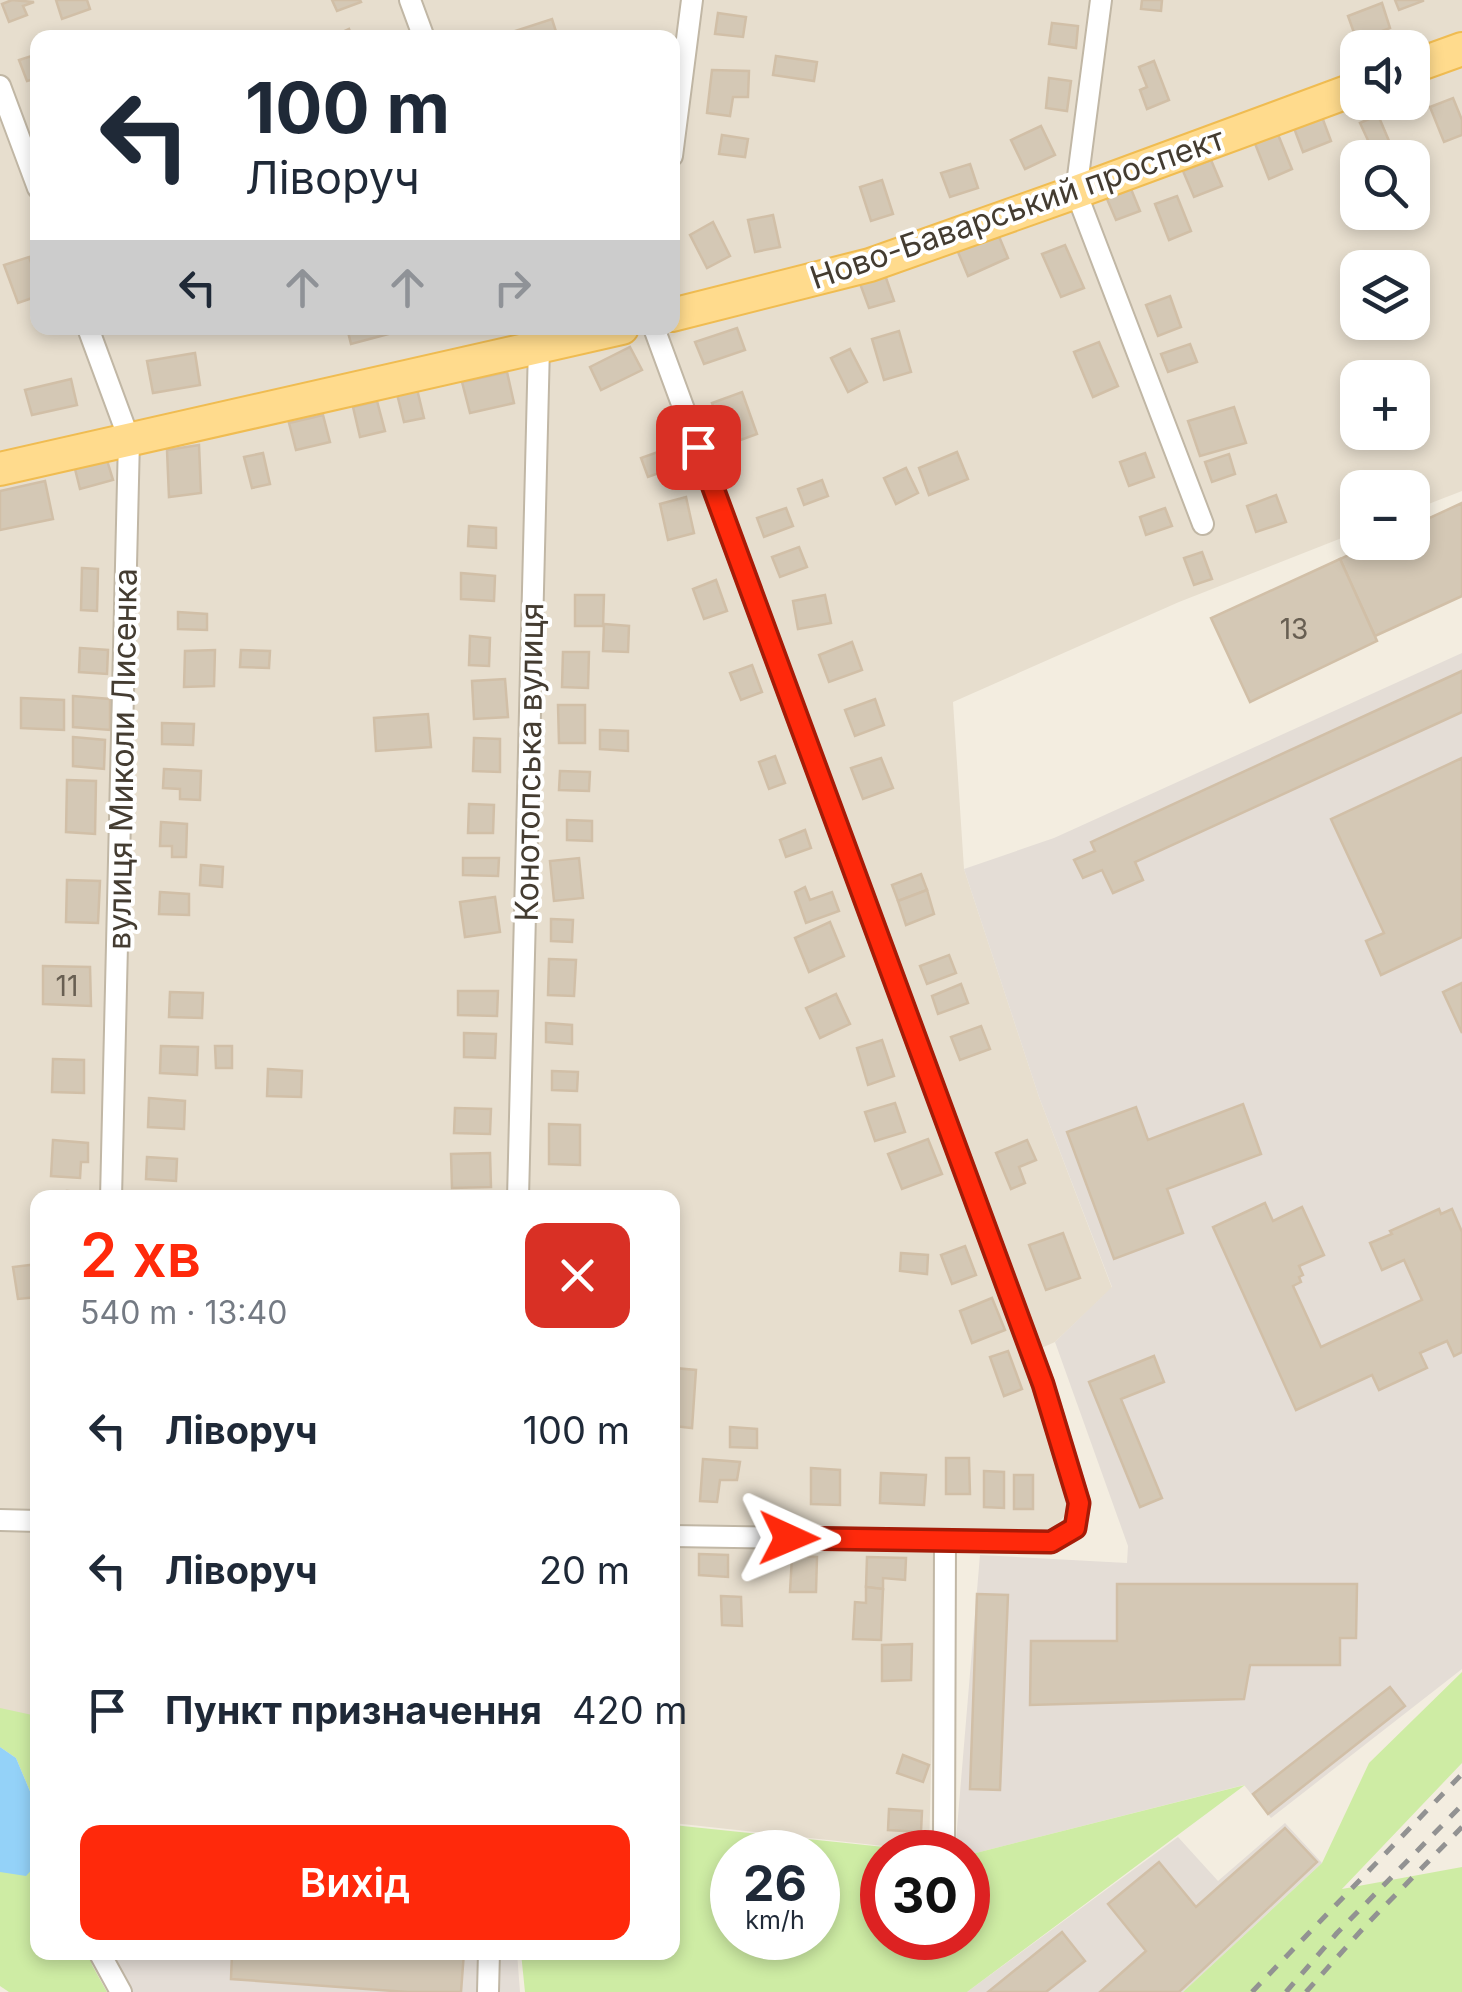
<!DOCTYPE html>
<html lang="uk">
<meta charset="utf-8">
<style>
body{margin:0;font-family:Inter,sans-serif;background:#f6f6f7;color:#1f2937;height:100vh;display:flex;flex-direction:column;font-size:38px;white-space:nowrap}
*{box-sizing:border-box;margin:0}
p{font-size:32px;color:#747a83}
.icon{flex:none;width:55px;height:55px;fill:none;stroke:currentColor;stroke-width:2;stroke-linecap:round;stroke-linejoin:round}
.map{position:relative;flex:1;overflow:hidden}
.drawer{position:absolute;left:30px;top:1190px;width:650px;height:770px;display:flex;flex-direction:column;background:#fff;border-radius:20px;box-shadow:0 5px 15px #0003}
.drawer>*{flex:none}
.top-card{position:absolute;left:30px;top:30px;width:650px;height:305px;border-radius:20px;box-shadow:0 5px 15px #0003;background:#fff;color:#1f2937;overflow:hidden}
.controls{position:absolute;left:1340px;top:30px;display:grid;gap:20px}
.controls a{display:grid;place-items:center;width:90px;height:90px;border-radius:20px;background:#fff;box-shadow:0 5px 15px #0003;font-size:50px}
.speed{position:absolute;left:710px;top:1830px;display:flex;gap:20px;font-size:50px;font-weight:700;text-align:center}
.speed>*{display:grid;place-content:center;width:130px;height:130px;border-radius:50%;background:#fff;box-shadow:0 5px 15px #0003;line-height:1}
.speed small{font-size:25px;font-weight:400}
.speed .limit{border:15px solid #d22;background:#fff;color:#111}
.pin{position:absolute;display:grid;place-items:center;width:85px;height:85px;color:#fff;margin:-42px;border-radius:20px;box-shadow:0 5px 15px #0006}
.me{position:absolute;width:110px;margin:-55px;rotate:91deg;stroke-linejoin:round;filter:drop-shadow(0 0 8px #0008)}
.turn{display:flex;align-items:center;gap:35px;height:210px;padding:0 50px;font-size:45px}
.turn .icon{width:130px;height:130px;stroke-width:2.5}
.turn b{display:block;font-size:70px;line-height:85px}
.lanes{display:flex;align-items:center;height:95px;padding:0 50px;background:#0003;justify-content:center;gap:50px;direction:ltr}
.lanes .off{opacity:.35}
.round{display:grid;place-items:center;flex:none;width:105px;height:105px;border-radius:20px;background:#f6f6f7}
.summary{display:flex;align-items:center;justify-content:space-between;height:170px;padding:0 50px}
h1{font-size:60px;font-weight:600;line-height:75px;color:#ff290b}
.action{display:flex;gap:20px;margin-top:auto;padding:20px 50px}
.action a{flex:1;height:115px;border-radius:20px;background:#ff290b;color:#fff;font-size:40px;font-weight:600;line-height:115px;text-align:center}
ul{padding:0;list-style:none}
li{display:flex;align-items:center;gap:30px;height:140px;padding:0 50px}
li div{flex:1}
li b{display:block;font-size:38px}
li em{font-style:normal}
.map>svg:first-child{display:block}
.residential{fill:#e7dece;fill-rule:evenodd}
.industrial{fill:#e4ddd6}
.green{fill:#ceeca4;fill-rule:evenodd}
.water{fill:#94d2f8}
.building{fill:#d4c8b5;stroke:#d1bfa7;stroke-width:2.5}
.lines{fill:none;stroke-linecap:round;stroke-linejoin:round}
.street-casing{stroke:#c1b7a5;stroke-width:24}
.primary-casing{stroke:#f0bc51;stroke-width:36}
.street{stroke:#fff;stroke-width:20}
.primary{stroke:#ffdb8d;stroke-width:32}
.rail{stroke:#929292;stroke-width:5;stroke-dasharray:12 12;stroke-linecap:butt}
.route-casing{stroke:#a61b07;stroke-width:25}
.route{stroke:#ff290b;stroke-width:18}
.labels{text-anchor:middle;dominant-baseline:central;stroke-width:8;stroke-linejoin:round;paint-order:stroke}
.number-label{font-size:28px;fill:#685f52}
.street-label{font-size:32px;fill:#443c31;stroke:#fff}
</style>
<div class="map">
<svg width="1462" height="1992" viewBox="0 0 1462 1992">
<rect width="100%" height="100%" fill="#f3ede0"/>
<!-- residential -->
<path class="residential" d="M0 0H1462V491L1413 510 1412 488H1358L1357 532 1179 602 953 702 964 869 1039 1097 1112 1288 1055 1342 1023 1356 1069 1511 1052 1530 937 1537 929 1851 673 1823 672 1198H38L37 1720 0 1715ZM38 38H672V328H38ZM1358 48H1412V102H1358ZM1358 158H1412V212H1358ZM1358 268H1412V322H1358ZM1358 378H1412V432H1358Z"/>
<!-- industrial -->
<g class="industrial">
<path d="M1462 653V1669L1271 1818 1244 1785 968 1855V1852H955L980 1555 1127 1563 1128 1546 1055 1342 1112 1287 1039 1097 964 869 1054 838Z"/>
<path d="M1285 1823 1322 1863 1183 1992H967L1178 1837 1218 1881Z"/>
<path d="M99 1953H517L520 1992H121Z"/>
</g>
<!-- green -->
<g class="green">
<path d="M1462 1672V1763L1342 1889 1462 1867V1992H1183L1322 1863 1369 1763Z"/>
<path d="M0 1708 37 1716V1808L16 1758 0 1747Z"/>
<path d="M1245 1785 967 1992H525L521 1953 672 1952 673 1825 932 1852H882V1938H968V1855ZM818 1852V1938H732V1852Z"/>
<path d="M37 1864 38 1952 90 1953 92 1965 107 1992H9L0 1986V1868L32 1870Z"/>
</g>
<!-- water -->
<path class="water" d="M0 1747 16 1758 37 1808V1864L26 1876 0 1872Z"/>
<!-- building -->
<g class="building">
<path d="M12 0 34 2 23 6 27 15 9 22 2 4Z"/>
<path d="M56 0H87L90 9 62 19Z"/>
<path d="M332 0H360L361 2 337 11Z"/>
<path d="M1142 0H1162L1161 11 1141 9Z"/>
<path d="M1395 0H1423V1L1399 10Z"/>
<path d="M1382 3 1390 28 1357 41 1348 16Z"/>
<path d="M718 13 746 17 743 37 715 34Z"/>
<path d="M552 19 558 38H511L509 33Z"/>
<path d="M1052 23 1078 26 1076 48 1049 44Z"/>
<path d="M349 29 353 38H330Z"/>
<path d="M38 54V78L27 81 19 60Z"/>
<path d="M776 56 817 62 814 81 773 75Z"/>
<path d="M1154 61 1169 100 1147 109 1140 90 1147 87 1139 67Z"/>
<path d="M712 70 749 71 748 97H733L730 116 707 113Z"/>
<path d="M1049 78 1071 81 1067 111 1046 108Z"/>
<path d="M1453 98 1462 120V135L1444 142 1430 107Z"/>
<path d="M1378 115 1389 141 1372 149 1360 123Z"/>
<path d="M1322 117 1331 141 1303 152 1294 128Z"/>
<path d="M1041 126 1055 155 1025 169 1011 140Z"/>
<path d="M1277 132 1292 169 1269 179 1254 141Z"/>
<path d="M722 135 748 139 745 157 719 154Z"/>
<path d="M1211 160 1222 186 1194 197 1183 171Z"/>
<path d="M970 164 978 188 950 197 941 173Z"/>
<path d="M882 180 893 214 871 221 860 187Z"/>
<path d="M1131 189 1140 211 1116 220 1107 199Z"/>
<path d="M1177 196 1191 231 1169 240 1155 204Z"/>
<path d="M773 215 780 247 755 252 748 220Z"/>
<path d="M713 222 730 256 707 268 690 235Z"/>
<path d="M998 234 1008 258 968 276 958 252Z"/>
<path d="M1065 245 1084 288 1061 297 1042 254Z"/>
<path d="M29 257 38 281V296L18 303 4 265Z"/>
<path d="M885 275 894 301 869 308 859 281Z"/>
<path d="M1170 296 1181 327 1158 336 1146 305Z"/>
<path d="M347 328H411L351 344Z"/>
<path d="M737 328 745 350 704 364 695 342Z"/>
<path d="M899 331 911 372 884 380 872 339Z"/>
<path d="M1099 342 1118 386 1093 397 1074 352Z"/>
<path d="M1190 344 1197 362 1168 372 1161 354Z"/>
<path d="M630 347 642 370 601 390 590 367Z"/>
<path d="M850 349 867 382 848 392 831 358Z"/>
<path d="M195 353 200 385 153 393 147 361Z"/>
<path d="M507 372 514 403 470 413 462 382Z"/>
<path d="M71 379 77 405 32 415 25 390Z"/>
<path d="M416 385 424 418 404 422 396 390Z"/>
<path d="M742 392 757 434 727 445 712 403Z"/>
<path d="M377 401 385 431 360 437 353 407Z"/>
<path d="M1234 407 1246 443 1200 456 1188 421Z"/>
<path d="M323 415 330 442 296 450 289 423Z"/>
<path d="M199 445 201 493 169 497 167 450Z"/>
<path d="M666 449 673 468 648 477 641 458Z"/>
<path d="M957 452 968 479 929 495 919 468Z"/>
<path d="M263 453 270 484 252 488 244 457Z"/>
<path d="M1145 453 1154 477 1129 486 1120 462Z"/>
<path d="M1229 454 1235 474 1212 482 1205 462Z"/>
<path d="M106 457 113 480 80 489 74 465Z"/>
<path d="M906 468 918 493 896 504 884 478Z"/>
<path d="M822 480 828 496 804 505 798 489Z"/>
<path d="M45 481 53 519 0 530V491Z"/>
<path d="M1276 495 1286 522 1256 532 1247 506Z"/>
<path d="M686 497 694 533 668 540 660 504Z"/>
<path d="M1462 503V596L1375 636 1340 559 1376 542H1412V526Z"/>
<path d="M786 508 793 526 764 537 757 518Z"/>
<path d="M1165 508 1172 526 1146 535 1140 517Z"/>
<path d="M469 526 496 528V548L468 546Z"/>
<path d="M799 547 807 567 780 577 772 557Z"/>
<path d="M1202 552 1212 579 1194 585 1184 558Z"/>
<path d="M1340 559 1377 641 1250 702 1211 618Z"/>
<path d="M82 568 98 569 97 611 81 610Z"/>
<path d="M461 573 495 576 494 601 461 599Z"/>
<path d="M716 580 727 611 704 619 693 589Z"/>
<path d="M575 595H604L603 626H575Z"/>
<path d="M825 595 831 623 798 629 793 601Z"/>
<path d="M178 612 207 614V630L178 629Z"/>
<path d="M604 624 629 626 628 652 603 651Z"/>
<path d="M470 636 490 638 489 666 469 665Z"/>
<path d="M852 642 862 670 829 682 819 655Z"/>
<path d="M80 648 108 650 107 674 79 672Z"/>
<path d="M215 650 214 686 184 687 185 651Z"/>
<path d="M241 650 270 651 269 668 240 667Z"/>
<path d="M563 652H589L588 688 562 687Z"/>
<path d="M752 665 762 692 741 700 730 673Z"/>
<path d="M1462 671V712L1135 862 1143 880 1113 893 1102 870 1083 878 1074 860 1095 851 1091 842Z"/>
<path d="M505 679 508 717 474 719 472 681Z"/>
<path d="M73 696 110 699V730L73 727Z"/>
<path d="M21 698 64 700V730L21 728Z"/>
<path d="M875 699 884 725 855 736 845 710Z"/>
<path d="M558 705H585V743H559Z"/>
<path d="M428 714 431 747 376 751 374 718Z"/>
<path d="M162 723 194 724 193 745 162 744Z"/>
<path d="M600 730 628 731V751L600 749Z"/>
<path d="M73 737 105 740 104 769 73 766Z"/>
<path d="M474 738 500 739V772L473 771Z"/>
<path d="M775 756 785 783 769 789 759 762Z"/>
<path d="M881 758 893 788 863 799 851 768Z"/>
<path d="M1462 758V937L1381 975 1366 941 1384 933 1331 819Z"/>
<path d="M164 769 201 771 200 800 180 799V789L163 788Z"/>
<path d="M560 771 590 772 589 791 559 790Z"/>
<path d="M67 780 96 781 95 834 66 832Z"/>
<path d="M469 804 494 805 493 833H468Z"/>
<path d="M567 820 592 821V841L567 840Z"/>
<path d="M161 822 187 824 186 857H172V846H160Z"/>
<path d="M805 830 811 848 786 857 780 840Z"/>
<path d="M463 858H499L498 876 463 875Z"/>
<path d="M579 858 583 898 554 901 550 861Z"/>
<path d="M201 865 223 867 222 887 200 885Z"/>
<path d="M921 874 927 890 898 901 892 885Z"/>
<path d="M67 880 100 881 98 923 66 922Z"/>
<path d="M805 887 810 900 832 892 839 911 806 923 795 892Z"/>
<path d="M927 890 934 914 906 925 898 901Z"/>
<path d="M160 892 189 894V915L159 914Z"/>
<path d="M495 897 500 932 465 937 460 902Z"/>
<path d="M551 919 573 920 572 942 551 941Z"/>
<path d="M830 922 844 956 809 972 795 938Z"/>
<path d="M949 955 956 973 927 984 920 966Z"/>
<path d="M549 959 576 960 574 996 548 995Z"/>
<path d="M43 966 90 967 91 1006 43 1004Z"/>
<path d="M1462 983V1033L1443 992Z"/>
<path d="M961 984 968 1003 938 1014 932 996Z"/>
<path d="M458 991H498L497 1016 458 1015Z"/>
<path d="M170 992 203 993 202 1018 169 1017Z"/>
<path d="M836 994 850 1024 820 1038 806 1008Z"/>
<path d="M546 1023 572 1025V1044L546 1042Z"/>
<path d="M981 1026 990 1049 960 1060 951 1037Z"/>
<path d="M464 1033 496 1034 495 1058 464 1057Z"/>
<path d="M882 1040 894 1076 868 1085 857 1048Z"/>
<path d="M161 1046 198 1047 197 1075 160 1073Z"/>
<path d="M215 1046H232V1068H216Z"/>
<path d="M53 1059 84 1060V1093L52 1092Z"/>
<path d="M268 1069 302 1071 301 1097 267 1096Z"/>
<path d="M552 1071 578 1072 577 1091 552 1090Z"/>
<path d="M149 1098 185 1101 184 1129 148 1127Z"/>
<path d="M895 1103 905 1132 875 1141 865 1112Z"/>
<path d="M1243 1104 1261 1154 1167 1189 1183 1233 1114 1259 1067 1132 1136 1107 1148 1140Z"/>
<path d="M455 1108 491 1109 490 1134 454 1133Z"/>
<path d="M549 1124 580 1125V1165L549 1164Z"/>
<path d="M928 1139 942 1174 902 1189 888 1154Z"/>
<path d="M53 1140 88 1143V1162H81L80 1178 51 1176Z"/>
<path d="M1027 1140 1036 1160 1019 1167 1025 1183 1011 1189 996 1153Z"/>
<path d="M490 1153 491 1187 452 1188 451 1154Z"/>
<path d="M147 1157 177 1159 176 1181 146 1179Z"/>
<path d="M67 1191 92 1193V1198H67Z"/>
<path d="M1265 1203 1273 1221 1302 1207 1324 1255 1299 1266 1303 1275 1299 1277 1301 1282 1293 1286 1321 1347 1422 1300 1404 1260 1382 1270 1370 1243 1392 1234 1390 1231 1439 1209 1441 1214 1452 1209 1462 1232V1352L1454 1356 1447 1341 1420 1353 1427 1368 1379 1390 1372 1375 1296 1410 1213 1227Z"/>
<path d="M1063 1233 1080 1278 1046 1290 1029 1245Z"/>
<path d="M965 1246 976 1275 952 1284 941 1255Z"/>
<path d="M901 1253 928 1255 927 1274 900 1271Z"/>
<path d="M38 1264V1297L18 1299 13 1267Z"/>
<path d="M992 1298 1005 1330 972 1343 960 1311Z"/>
<path d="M672 1342 677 1343 675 1368 696 1370 692 1428 673 1426 675 1404H672Z"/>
<path d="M1008 1351 1022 1389 1004 1396 990 1357Z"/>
<path d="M1154 1356 1164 1382 1121 1399 1162 1498 1140 1507 1089 1382Z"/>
<path d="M730 1427 757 1429V1448L730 1447Z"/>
<path d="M946 1458H969L970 1494H946Z"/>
<path d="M703 1459 740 1462 737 1480H720L717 1502 700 1501Z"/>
<path d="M811 1468 840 1470V1505L811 1504Z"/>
<path d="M984 1471 1004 1472V1508L984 1507Z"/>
<path d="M881 1473 926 1475 924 1505 880 1503Z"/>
<rect x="1014" y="1475" width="19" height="34"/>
<path d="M699 1554 728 1555V1577L699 1575Z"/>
<path d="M792 1556 817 1557 816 1592H790Z"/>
<path d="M867 1557 906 1558 905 1580 883 1578V1589L866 1587Z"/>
<path d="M1117 1584H1357L1356 1638H1340V1665H1250L1244 1699 1030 1705 1031 1641H1117Z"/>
<path d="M866 1587 883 1589 881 1640 853 1639 855 1602 866 1603Z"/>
<path d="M977 1594 1008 1595 1000 1790 970 1789Z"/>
<path d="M721 1596 741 1597 742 1626 722 1625Z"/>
<path d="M912 1644 911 1680 882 1681V1645Z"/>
<path d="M1390 1687 1405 1706 1268 1814 1253 1794Z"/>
<path d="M903 1755 929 1765 923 1782 897 1773Z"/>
<path d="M889 1809 922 1811 921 1832 888 1830Z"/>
<path d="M1285 1828 1317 1862 1179 1992H1100L1146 1951 1108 1904 1159 1862 1196 1907Z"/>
<path d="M1062 1932 1085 1961 1046 1992H988Z"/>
<path d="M232 1952H464L461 1992H407L231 1979Z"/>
</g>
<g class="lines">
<!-- street casing -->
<g class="street-casing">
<g id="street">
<path d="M410 0 424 38"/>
<path d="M1101 0 1076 192 1203 524"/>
<path d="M0 86 38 188"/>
<path d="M672 156 692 0"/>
<path d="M88 328 129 439 111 1198"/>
<path d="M654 328 1043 1384 1079 1503 1075 1527 1051 1542 672 1536"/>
<path d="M518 1198 539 346 532 328"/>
<path d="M0 1520 38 1521"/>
<path d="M944 1843 945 1540"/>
<path d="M99 1952 121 1992"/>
<path d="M488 1992 489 1952"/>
</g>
</g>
<!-- primary casing -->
<g class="primary-casing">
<g id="primary">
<path d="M1412 67 1462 49"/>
<path d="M672 315 870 265 1076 192 1358 88"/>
<path d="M0 469 622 328"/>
</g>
</g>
<!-- street -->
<use href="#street" class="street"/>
<!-- primary -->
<use href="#primary" class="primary"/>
<!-- rail -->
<g class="rail">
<path d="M1252 1992 1462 1774"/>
<path d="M1286 1992 1337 1933 1462 1805"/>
<path d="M1306 1992 1367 1924 1462 1827"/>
</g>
</g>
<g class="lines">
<!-- route casing -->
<g class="route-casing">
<path id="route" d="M698 447 1043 1384 1079 1503 1075 1528 1051 1542 789 1538"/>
</g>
<!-- route -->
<use href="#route" class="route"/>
</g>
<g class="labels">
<!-- number labels -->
<g class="number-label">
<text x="1294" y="629">13</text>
<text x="67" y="986">11</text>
</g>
<!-- street labels -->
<g class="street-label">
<text transform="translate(1017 208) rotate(-19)">Ново-Баварський проспект</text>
<text transform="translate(122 759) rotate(-89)">вулиця Миколи Лисенка</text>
<text transform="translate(529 762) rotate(-89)">Конотопська вулиця</text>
</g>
</g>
</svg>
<div class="controls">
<a><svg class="icon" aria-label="sound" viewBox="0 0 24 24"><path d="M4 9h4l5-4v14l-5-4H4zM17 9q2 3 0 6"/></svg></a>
<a><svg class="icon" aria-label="search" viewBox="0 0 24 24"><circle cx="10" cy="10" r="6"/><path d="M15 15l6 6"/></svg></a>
<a><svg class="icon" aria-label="layers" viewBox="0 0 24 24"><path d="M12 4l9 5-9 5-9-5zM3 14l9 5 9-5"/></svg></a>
<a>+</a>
<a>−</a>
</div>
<div class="speed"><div>26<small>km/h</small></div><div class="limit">30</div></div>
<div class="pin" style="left:698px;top:447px;background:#d93025"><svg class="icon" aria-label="arrive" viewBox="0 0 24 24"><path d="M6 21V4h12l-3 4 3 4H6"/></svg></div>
<svg class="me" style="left:789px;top:1538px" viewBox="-20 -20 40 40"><path d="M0-17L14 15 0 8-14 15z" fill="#ff290b" stroke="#fff" stroke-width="4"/></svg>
<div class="top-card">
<div class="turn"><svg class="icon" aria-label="left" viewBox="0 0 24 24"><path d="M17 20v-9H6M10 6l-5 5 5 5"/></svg><div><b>100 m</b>Ліворуч</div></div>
<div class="lanes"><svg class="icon" aria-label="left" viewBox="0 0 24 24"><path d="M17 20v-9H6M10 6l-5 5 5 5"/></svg><svg class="icon off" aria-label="ahead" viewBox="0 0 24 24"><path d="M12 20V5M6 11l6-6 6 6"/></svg><svg class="icon off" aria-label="ahead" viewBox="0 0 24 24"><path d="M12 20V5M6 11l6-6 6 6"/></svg><svg class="icon off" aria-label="right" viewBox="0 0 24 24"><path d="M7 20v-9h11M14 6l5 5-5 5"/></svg></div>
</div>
<section class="drawer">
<div class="summary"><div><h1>2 хв</h1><p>540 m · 13:40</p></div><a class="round" style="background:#d93025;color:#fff"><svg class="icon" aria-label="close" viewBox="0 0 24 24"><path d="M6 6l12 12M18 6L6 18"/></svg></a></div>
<ul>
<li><svg class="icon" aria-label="left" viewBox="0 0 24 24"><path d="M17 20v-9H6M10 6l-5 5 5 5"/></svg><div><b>Ліворуч</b></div><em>100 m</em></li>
<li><svg class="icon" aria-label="left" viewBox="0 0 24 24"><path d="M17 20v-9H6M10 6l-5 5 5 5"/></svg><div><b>Ліворуч</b></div><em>20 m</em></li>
<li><svg class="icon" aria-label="arrive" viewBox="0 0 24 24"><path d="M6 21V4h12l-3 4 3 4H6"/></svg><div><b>Пункт призначення</b></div><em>420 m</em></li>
</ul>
<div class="action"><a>Вихід</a></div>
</section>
</div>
